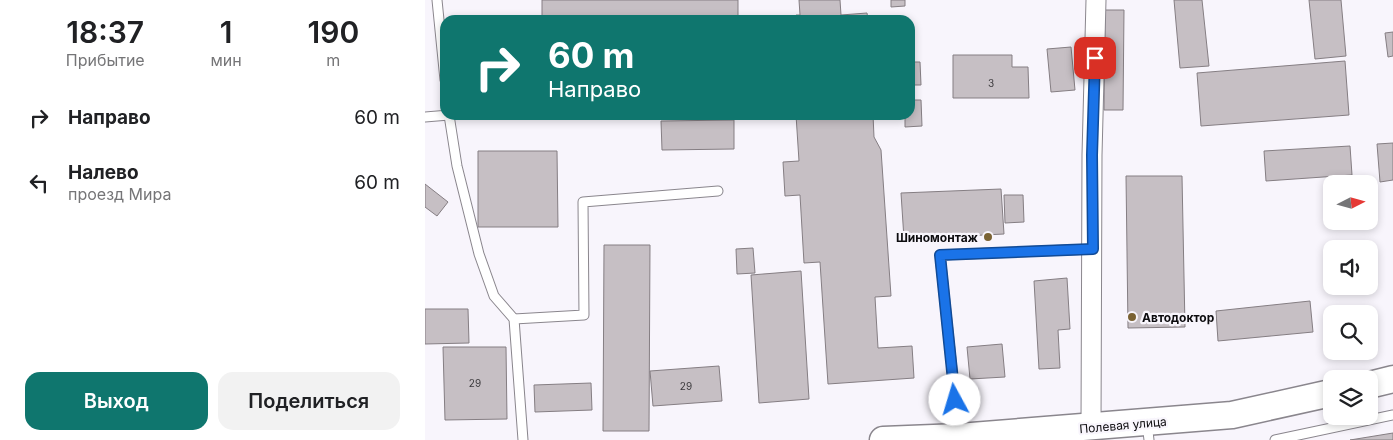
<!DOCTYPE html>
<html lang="ru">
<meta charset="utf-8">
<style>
body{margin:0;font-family:Inter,sans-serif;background:#f2f2f2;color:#202124;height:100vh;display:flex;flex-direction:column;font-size:19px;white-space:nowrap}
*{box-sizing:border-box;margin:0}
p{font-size:16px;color:#757577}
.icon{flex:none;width:28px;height:28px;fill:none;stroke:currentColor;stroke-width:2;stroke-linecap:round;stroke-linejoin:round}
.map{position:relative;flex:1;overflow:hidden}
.drawer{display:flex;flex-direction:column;background:#fff;width:425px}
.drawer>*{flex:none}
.guide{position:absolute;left:15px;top:15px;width:475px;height:105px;border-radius:15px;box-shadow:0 2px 8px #0003;background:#0f766e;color:#fff;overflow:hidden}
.needle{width:32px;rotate:84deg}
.controls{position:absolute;left:898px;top:175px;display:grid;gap:10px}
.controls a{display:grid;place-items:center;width:55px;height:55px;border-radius:10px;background:#fff;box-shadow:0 2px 8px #0003;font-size:25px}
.pin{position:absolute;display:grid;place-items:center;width:42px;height:42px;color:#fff;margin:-21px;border-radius:10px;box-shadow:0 2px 8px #0006}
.me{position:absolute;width:55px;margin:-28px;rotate:354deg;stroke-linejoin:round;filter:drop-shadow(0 0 4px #0008)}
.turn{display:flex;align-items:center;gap:18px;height:105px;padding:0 25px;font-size:22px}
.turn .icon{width:65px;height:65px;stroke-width:2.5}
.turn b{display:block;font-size:35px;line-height:42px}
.eta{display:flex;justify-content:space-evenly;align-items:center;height:85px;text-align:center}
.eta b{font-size:30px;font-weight:600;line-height:35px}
.primary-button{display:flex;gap:10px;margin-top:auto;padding:10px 25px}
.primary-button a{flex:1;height:58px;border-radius:15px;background:#0f766e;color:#fff;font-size:20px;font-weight:600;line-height:58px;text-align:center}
.primary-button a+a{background:#f2f2f2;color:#202124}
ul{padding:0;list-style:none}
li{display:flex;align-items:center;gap:15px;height:65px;padding:0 25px}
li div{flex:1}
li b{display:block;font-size:19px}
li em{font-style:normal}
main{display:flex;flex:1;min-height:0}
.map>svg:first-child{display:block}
.building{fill:#c6bfc4;stroke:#857e83}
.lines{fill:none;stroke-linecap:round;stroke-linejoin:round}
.service-casing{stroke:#8a868d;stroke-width:11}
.minor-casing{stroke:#8a868d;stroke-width:21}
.secondary-casing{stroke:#8a868d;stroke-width:29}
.service{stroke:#fff;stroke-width:9}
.minor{stroke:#fff;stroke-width:19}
.secondary{stroke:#fff;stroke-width:26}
.route-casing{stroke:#114b97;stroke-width:12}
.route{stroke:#1a73e8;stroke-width:9}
.poi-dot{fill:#7a6233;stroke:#f8f5fc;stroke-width:2}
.labels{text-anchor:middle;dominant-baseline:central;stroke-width:4.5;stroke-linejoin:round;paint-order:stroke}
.number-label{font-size:10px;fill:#3b393c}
.poi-label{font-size:12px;font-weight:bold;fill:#0d0c0f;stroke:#f8f5fc;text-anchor:end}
.street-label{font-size:12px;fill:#0d0c0f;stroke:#f8f5fc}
</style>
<main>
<section class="drawer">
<div class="eta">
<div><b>18:37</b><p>Прибытие</p></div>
<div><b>1</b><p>мин</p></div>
<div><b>190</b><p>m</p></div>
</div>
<ul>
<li><svg class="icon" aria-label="right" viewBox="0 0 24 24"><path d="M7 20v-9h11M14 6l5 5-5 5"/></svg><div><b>Направо</b></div><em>60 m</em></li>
<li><svg class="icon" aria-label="left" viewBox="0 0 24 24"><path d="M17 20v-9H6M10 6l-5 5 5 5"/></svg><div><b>Налево</b><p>проезд Мира</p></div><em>60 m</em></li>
</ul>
<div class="primary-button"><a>Выход</a><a>Поделиться</a></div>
</section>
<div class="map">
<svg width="968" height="440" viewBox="0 0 968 440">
<rect width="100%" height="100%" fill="#f8f5fc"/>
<!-- building -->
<g class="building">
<rect x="117" y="0" width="196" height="20"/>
<path d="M374 0H415L416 15 442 13 443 20H371V15H375Z"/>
<path d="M466 0H480V6L466 7Z"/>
<path d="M749 0H777L784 66 755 68Z"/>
<path d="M884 0H916L921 56 890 59Z"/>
<path d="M680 10H699L698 110H679Z"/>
<path d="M968 32V56L963 57 960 33Z"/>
<path d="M646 47 650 90 626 92 622 49Z"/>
<path d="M528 55H587V67H603L604 98H528Z"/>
<path d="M920 61 924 115 776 126 772 73Z"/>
<path d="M485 62H495L496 85H485Z"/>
<path d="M485 100H496L497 126 480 127V115H485Z"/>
<path d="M371 115H448L449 137 456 150 466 296 450 297 453 348 487 346 489 378 403 384 395 262 379 263 375 195 360 196 358 162 374 161Z"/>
<path d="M309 120V149L237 150 236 121Z"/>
<path d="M968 143V180L955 182 952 144Z"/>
<path d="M925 146 927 175 841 181 839 151Z"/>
<path d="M53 151H132L133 227H53Z"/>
<path d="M701 176H757L760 327 703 328Z"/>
<path d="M0 184 23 202 12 216 0 207Z"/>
<path d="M576 189 579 234 479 239 476 193Z"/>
<path d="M579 195H598L599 222 580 223Z"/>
<path d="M179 245H225L224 431H178Z"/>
<path d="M328 248 330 273 312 274 311 249Z"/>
<path d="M376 271 384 399 334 403 326 275Z"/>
<path d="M642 278 645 329 633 330 635 368 614 369 609 281Z"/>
<path d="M885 301 888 332 793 341 791 311Z"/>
<path d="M0 309H43L44 343 0 344Z"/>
<path d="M577 344 580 377 545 379 542 347Z"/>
<path d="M18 347H81L82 419 20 420Z"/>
<path d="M294 366 297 401 228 406 225 371Z"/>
<path d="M166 383 167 410 110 412 109 385Z"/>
<path d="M968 433V440H925Z"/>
</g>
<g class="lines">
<!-- service casing -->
<g class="service-casing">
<g id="service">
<path d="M12 0 20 80"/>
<path d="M24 115 32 166 54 254 69 296 89 319 98 440"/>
<path d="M0 117 24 115"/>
<path d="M89 319 159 315 158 202 293 191"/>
<path d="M722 423 724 440"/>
<path d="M534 436 515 255 667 249"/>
<path d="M850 440 968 415"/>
</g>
</g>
<!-- minor casing -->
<g class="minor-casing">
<path id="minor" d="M666 427 667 155 671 0"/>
</g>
<!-- secondary casing -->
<g class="secondary-casing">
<g id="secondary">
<path d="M944 385 968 379"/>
<path d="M458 440 534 437 807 415 906 393"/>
</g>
</g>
<!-- service -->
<use href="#service" class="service"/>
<!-- minor -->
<use href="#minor" class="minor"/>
<!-- secondary -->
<use href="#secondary" class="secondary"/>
</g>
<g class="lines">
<!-- route casing -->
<g class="route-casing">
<path id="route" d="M530 400 515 255 668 249 667 155 670 58"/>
</g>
<!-- route -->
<use href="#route" class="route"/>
</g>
<!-- markers -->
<g class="poi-dot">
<circle cx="563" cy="237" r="5"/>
<circle cx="707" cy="317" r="5"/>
</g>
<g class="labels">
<!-- number labels -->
<g class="number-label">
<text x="566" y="83">3</text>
<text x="50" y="383">29</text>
<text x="261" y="386">29</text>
</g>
<!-- poi labels -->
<g class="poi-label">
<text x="553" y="237">Шиномонтаж</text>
<text x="717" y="317" text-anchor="start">Автодоктор</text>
</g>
<!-- street labels -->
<g class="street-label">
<text transform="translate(698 425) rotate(-5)">Полевая улица</text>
</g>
</g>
</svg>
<div class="controls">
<a><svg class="needle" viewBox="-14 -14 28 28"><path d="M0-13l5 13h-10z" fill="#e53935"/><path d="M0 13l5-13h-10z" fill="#757577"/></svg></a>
<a><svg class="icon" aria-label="sound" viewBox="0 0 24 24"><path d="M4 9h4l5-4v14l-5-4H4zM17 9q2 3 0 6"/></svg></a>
<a><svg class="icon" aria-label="search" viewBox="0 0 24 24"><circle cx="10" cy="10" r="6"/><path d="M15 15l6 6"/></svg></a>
<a><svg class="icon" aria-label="layers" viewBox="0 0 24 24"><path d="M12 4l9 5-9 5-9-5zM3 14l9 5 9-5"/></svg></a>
</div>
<div class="pin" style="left:670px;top:58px;background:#d93025"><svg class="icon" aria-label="arrive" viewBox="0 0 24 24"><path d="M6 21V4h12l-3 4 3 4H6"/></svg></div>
<svg class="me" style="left:530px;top:400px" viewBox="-20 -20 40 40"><circle r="19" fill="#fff"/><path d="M0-13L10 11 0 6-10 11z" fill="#1a73e8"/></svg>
<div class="guide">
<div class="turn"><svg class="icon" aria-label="right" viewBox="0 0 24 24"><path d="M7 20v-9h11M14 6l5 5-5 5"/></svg><div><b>60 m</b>Направо</div></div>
</div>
</div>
</main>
